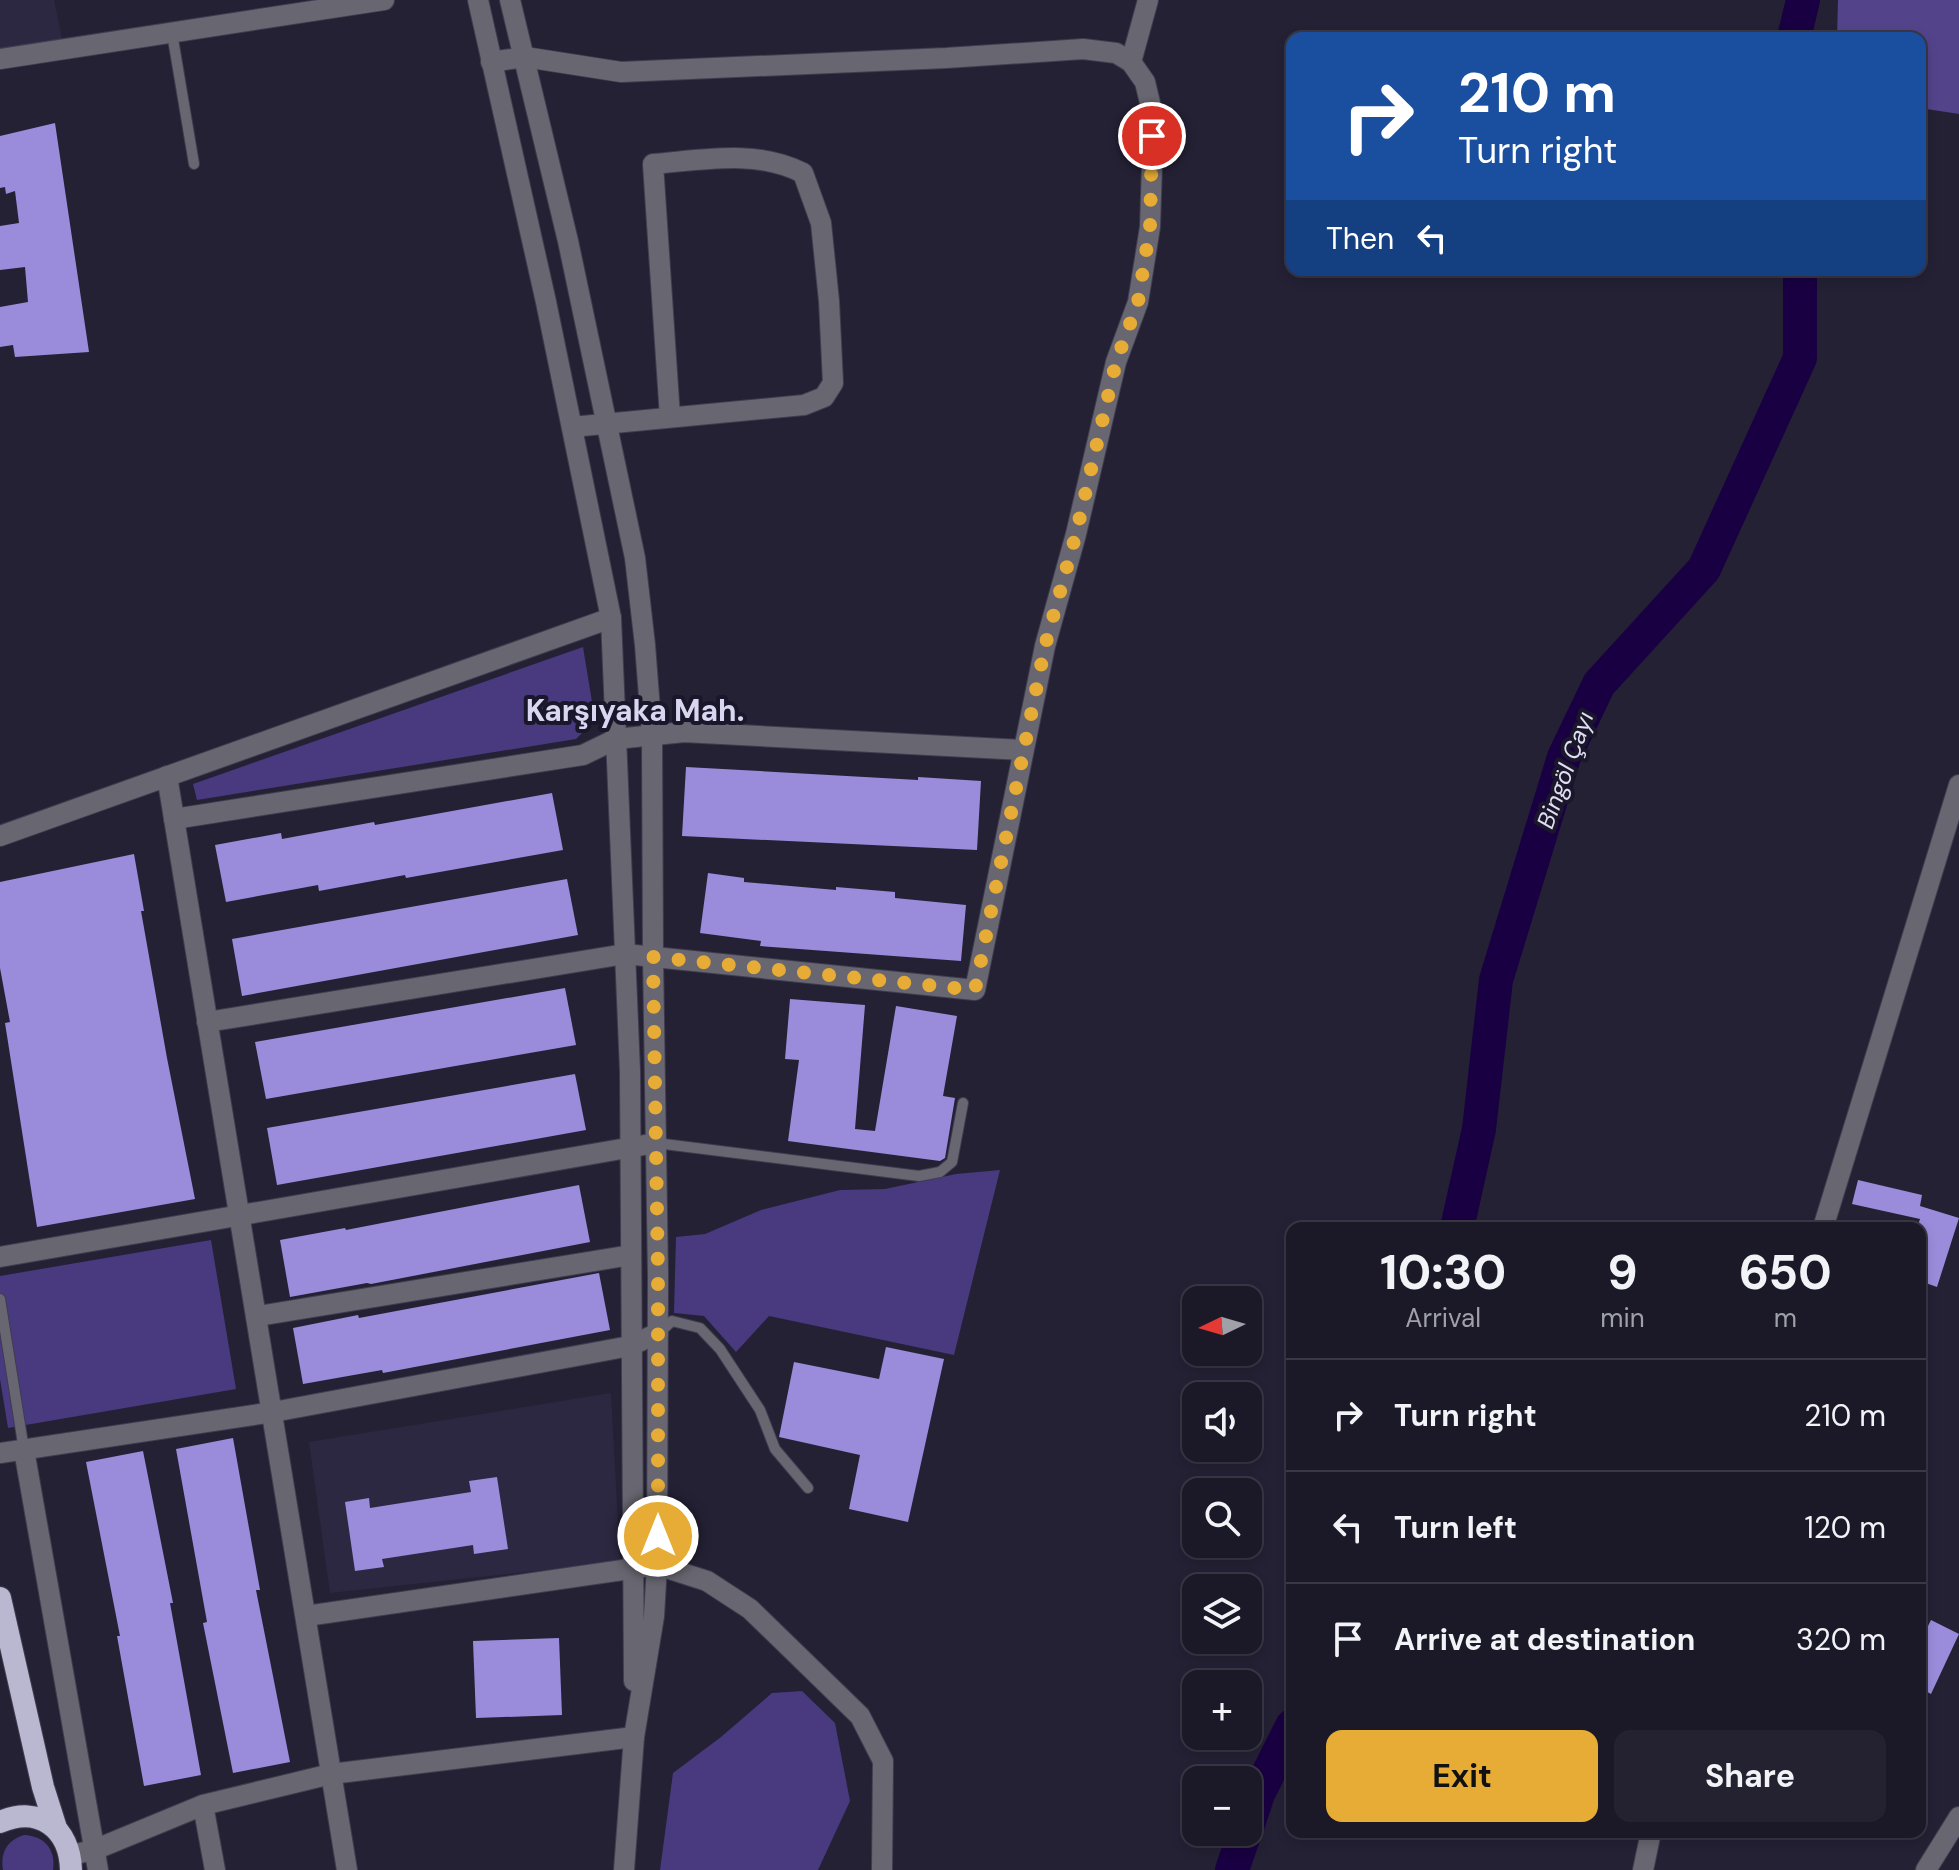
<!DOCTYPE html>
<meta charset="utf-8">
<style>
body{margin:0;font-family:"DM Sans",sans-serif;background:#242230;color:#f1f3f6;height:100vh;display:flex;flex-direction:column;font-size:30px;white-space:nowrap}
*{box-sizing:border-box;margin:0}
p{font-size:26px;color:#a0a0a8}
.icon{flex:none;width:44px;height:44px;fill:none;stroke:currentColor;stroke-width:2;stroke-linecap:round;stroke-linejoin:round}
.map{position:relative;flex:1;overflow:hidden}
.sheet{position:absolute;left:1286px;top:1222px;width:640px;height:616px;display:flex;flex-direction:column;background:#1b1928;border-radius:16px;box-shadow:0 4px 12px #0003,0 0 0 2px #393845}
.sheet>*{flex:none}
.top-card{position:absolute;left:1286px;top:32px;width:640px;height:244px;border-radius:16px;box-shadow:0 4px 12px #0003,0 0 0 2px #393845;background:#1a4fa0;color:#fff;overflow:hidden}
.needle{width:52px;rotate:265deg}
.tools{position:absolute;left:1182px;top:1286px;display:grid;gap:16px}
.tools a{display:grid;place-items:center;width:80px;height:80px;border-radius:16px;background:#1b1928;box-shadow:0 4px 12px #0003,0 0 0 2px #393845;font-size:40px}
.pin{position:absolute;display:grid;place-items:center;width:68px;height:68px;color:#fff;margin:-34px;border:4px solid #fff;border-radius:50%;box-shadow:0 2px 8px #0007}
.me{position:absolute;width:88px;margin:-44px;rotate:0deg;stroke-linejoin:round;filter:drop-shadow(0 0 6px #0008)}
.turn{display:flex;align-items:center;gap:28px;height:168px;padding:0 40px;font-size:36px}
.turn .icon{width:104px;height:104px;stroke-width:2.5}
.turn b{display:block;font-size:56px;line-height:68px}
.then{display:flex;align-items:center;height:76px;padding:0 40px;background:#0003;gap:16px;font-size:30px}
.eta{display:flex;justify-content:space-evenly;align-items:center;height:136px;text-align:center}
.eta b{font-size:48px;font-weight:700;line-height:56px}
.action{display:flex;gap:16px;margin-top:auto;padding:16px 40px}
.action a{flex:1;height:92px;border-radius:16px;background:#e6ac36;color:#111;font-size:32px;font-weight:700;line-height:92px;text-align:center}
.action a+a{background:#242230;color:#f1f3f6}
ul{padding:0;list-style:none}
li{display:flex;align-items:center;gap:24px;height:112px;padding:0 40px;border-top:2px solid #393845}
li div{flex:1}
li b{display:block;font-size:30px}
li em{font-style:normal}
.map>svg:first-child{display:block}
.built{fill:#2c2842}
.green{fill:#49397e}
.forest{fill:#53438b}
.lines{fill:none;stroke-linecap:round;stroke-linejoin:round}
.river{stroke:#190042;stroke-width:34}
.building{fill:#9a8cdb}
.service-casing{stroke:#403d50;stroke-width:12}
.minor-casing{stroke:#403d50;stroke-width:22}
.tertiary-casing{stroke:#403d50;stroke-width:22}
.trunk-casing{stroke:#403d50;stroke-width:24}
.service{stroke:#686771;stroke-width:10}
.minor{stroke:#686771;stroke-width:20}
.tertiary{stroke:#686771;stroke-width:20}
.trunk{stroke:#bab7d0;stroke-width:22}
.route{stroke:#e6ac36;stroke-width:14;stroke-dasharray:0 25.2}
.labels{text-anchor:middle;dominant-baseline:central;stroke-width:8;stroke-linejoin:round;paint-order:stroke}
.water-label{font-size:24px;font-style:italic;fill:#e0def3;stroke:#1b172a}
.district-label{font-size:30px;font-weight:bold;fill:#d9d6f1;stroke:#1b172a}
</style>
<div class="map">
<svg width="1959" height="1870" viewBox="0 0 1959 1870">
<rect width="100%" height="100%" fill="#242135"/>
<!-- built -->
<g class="built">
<path d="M0 0H54L65 54 0 65Z"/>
<path d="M611 1393 620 1562 330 1593 309 1442Z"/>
</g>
<!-- green -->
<g class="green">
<path d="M583 647 595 720 576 739 197 800 193 784Z"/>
<path d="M1000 1170 954 1355 769 1316 736 1352 704 1316 674 1313 676 1237 705 1234 761 1210 840 1190 885 1189 956 1174Z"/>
<path d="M211 1240 236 1389 8 1428 0 1379V1276Z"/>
<path d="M802 1691 835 1723 850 1801 818 1870H660L673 1773 721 1737 772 1693Z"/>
<path d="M24 1835C45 1836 56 1850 53 1870H3C0 1853 7 1840 24 1835Z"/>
</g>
<!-- forest -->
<path class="forest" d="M1838 0H1959V114L1920 108V38H1837Z"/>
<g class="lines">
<!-- river -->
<g class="river">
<path d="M1794 38 1803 0"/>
<path d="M1457 1228 1479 1129 1496 980 1564 757 1599 684 1704 569 1800 358V270"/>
<path d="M1248 1824 1258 1794 1292 1726"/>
<path d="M1232 1870 1245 1832"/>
</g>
</g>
<!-- building -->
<g class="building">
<path d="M55 123 89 352 15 357 13 345 0 347V307L28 302 25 267 0 270V226L19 223 15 191 6 194 5 187 0 188V136Z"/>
<path d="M686 767 918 780V777L981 781 977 850 682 836Z"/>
<path d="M552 793 563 850 406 878 405 875 319 891 318 885 226 902 215 845 281 833 282 839 374 822 375 825Z"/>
<path d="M134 854 144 911H141L167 1058 195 1199 37 1227 5 1023 10 1022 0 968V882Z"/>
<path d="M708 873 744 878V882L836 890V887L895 892V898L966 905 961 961 760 946 761 941 700 933Z"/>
<path d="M567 879 578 935 242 996 232 939Z"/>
<path d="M565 988 576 1045 266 1099 255 1042Z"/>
<path d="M790 999 865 1005 855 1129 875 1131 896 1006 957 1016 943 1096 955 1098 945 1158 940 1161 788 1141 799 1060 785 1059Z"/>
<path d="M575 1074 586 1130 277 1185 267 1128Z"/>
<path d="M1858 1180 1922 1195 1920 1206 1959 1218 1937 1287 1920 1281V1228H1917L1920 1219 1852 1204Z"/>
<path d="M579 1185 590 1242 371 1284 367 1283 290 1297 280 1240 345 1228 346 1230Z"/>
<path d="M599 1273 610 1330 383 1373 382 1370 303 1384 293 1328 358 1315 359 1318Z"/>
<path d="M886 1347 944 1359 908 1522 849 1509 860 1455 779 1437 794 1362 879 1379Z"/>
<path d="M233 1438 260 1590H256L290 1762 233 1773 203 1623 207 1622 176 1449Z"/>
<path d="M143 1451 173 1603H170L201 1775 144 1786 117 1636H120L86 1462Z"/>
<path d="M497 1477 508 1549 474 1554 473 1545 382 1559 384 1567 355 1571 345 1502 369 1498 370 1508 471 1492 469 1481Z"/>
<path d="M1931 1620 1959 1634 1931 1694 1920 1688V1642Z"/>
<path d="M559 1638 562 1715 476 1718 473 1641Z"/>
</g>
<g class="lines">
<!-- service casing -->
<g class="service-casing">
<g id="service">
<path d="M172 33 194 164"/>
<path d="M656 1143 919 1176 940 1172 952 1162 963 1103"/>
<path d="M0 1299 24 1450"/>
<path d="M660 1332 672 1321 700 1328 720 1349 760 1410 775 1449 808 1488"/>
</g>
</g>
<!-- minor casing -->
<g class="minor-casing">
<g id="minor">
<path d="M0 59 384 0"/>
<path d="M1131 62 1148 0"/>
<path d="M572 427 804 405 824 397 833 383 829 301 821 223 803 173C756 149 703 160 653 164L670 417"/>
<path d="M167 776 347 1870"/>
<path d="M174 819 583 755 616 739 684 732 1022 750"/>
<path d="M0 836 611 618"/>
<path d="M207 1022 625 954 975 990 1045 646 1076 534 1116 362 1138 302 1150 227 1152 165 1151 107 1145 82 1131 62 1116 53 1083 49 946 58 621 72 525 57 491 62"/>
<path d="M1823 1228 1959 785"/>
<path d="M0 1257 656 1143"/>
<path d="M258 1316 631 1255"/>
<path d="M24 1450 98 1870"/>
<path d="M0 1453 273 1412 630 1346 658 1333"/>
<path d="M306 1616 657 1565 707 1581 750 1609 860 1716 883 1761 882 1870"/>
<path d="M203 1805 215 1870"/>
<path d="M624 1870 634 1737"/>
<path d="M1643 1870 1651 1832"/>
<path d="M1926 1870 1959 1817"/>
</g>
</g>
<!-- tertiary casing -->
<g class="tertiary-casing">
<g id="tertiary">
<path d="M478 0 546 302 611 618 630 1071 634 1681"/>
<path d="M510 0 568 241 635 558 645 645 652 735 653 957 658 1276 657 1565 654 1616 634 1737"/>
<path d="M71 1855 94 1850 203 1805 331 1774 634 1737"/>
</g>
</g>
<!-- trunk casing -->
<g class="trunk-casing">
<g id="trunk">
<path d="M0 1598 43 1787 56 1828"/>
<path d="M0 1822C39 1805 70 1828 71 1870"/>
</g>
</g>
<!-- service -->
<use href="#service" class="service"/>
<!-- minor -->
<use href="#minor" class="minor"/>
<!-- tertiary -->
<use href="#tertiary" class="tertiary"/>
<!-- trunk -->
<use href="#trunk" class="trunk"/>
</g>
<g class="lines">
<!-- route -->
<path class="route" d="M658 1536V1276L653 957 975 990 1045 646 1076 534 1116 362 1138 302 1150 227 1152 136"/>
</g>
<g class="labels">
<!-- water labels -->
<g class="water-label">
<text transform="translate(1565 770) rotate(-70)">Bingöl Çayı</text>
</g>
<!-- district labels -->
<g class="district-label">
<text x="635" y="710">Karşıyaka Mah.</text>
</g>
</g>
</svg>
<div class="tools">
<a><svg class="needle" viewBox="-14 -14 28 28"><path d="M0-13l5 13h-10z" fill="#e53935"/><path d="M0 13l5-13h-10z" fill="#a0a0a8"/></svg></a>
<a><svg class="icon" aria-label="sound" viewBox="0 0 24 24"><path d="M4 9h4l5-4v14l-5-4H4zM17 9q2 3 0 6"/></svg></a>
<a><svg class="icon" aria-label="search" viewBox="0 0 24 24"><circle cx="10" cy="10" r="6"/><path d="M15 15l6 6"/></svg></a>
<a><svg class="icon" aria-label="layers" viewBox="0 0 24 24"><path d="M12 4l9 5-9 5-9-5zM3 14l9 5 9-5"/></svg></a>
<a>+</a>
<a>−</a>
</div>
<div class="pin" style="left:1152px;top:136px;background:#d93025"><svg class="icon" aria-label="arrive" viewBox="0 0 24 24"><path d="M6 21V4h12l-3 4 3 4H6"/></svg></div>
<svg class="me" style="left:658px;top:1536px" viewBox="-20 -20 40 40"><circle r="17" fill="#e6ac36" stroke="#fff" stroke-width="3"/><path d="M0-11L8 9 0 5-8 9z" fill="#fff"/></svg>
<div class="top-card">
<div class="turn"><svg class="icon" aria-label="right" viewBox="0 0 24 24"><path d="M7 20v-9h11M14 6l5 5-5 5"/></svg><div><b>210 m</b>Turn right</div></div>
<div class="then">Then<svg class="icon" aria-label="left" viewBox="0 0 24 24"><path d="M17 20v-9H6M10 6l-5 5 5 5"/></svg></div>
</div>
<section class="sheet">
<div class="eta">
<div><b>10:30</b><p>Arrival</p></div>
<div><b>9</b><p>min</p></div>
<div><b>650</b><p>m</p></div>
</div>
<ul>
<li><svg class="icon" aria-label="right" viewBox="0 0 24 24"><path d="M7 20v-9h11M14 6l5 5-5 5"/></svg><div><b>Turn right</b></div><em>210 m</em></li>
<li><svg class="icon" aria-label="left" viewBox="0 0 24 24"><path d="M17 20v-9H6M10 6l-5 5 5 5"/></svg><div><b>Turn left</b></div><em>120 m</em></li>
<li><svg class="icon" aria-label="arrive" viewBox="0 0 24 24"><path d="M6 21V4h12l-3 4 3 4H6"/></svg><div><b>Arrive at destination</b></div><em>320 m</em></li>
</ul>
<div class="action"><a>Exit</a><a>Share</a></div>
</section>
</div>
